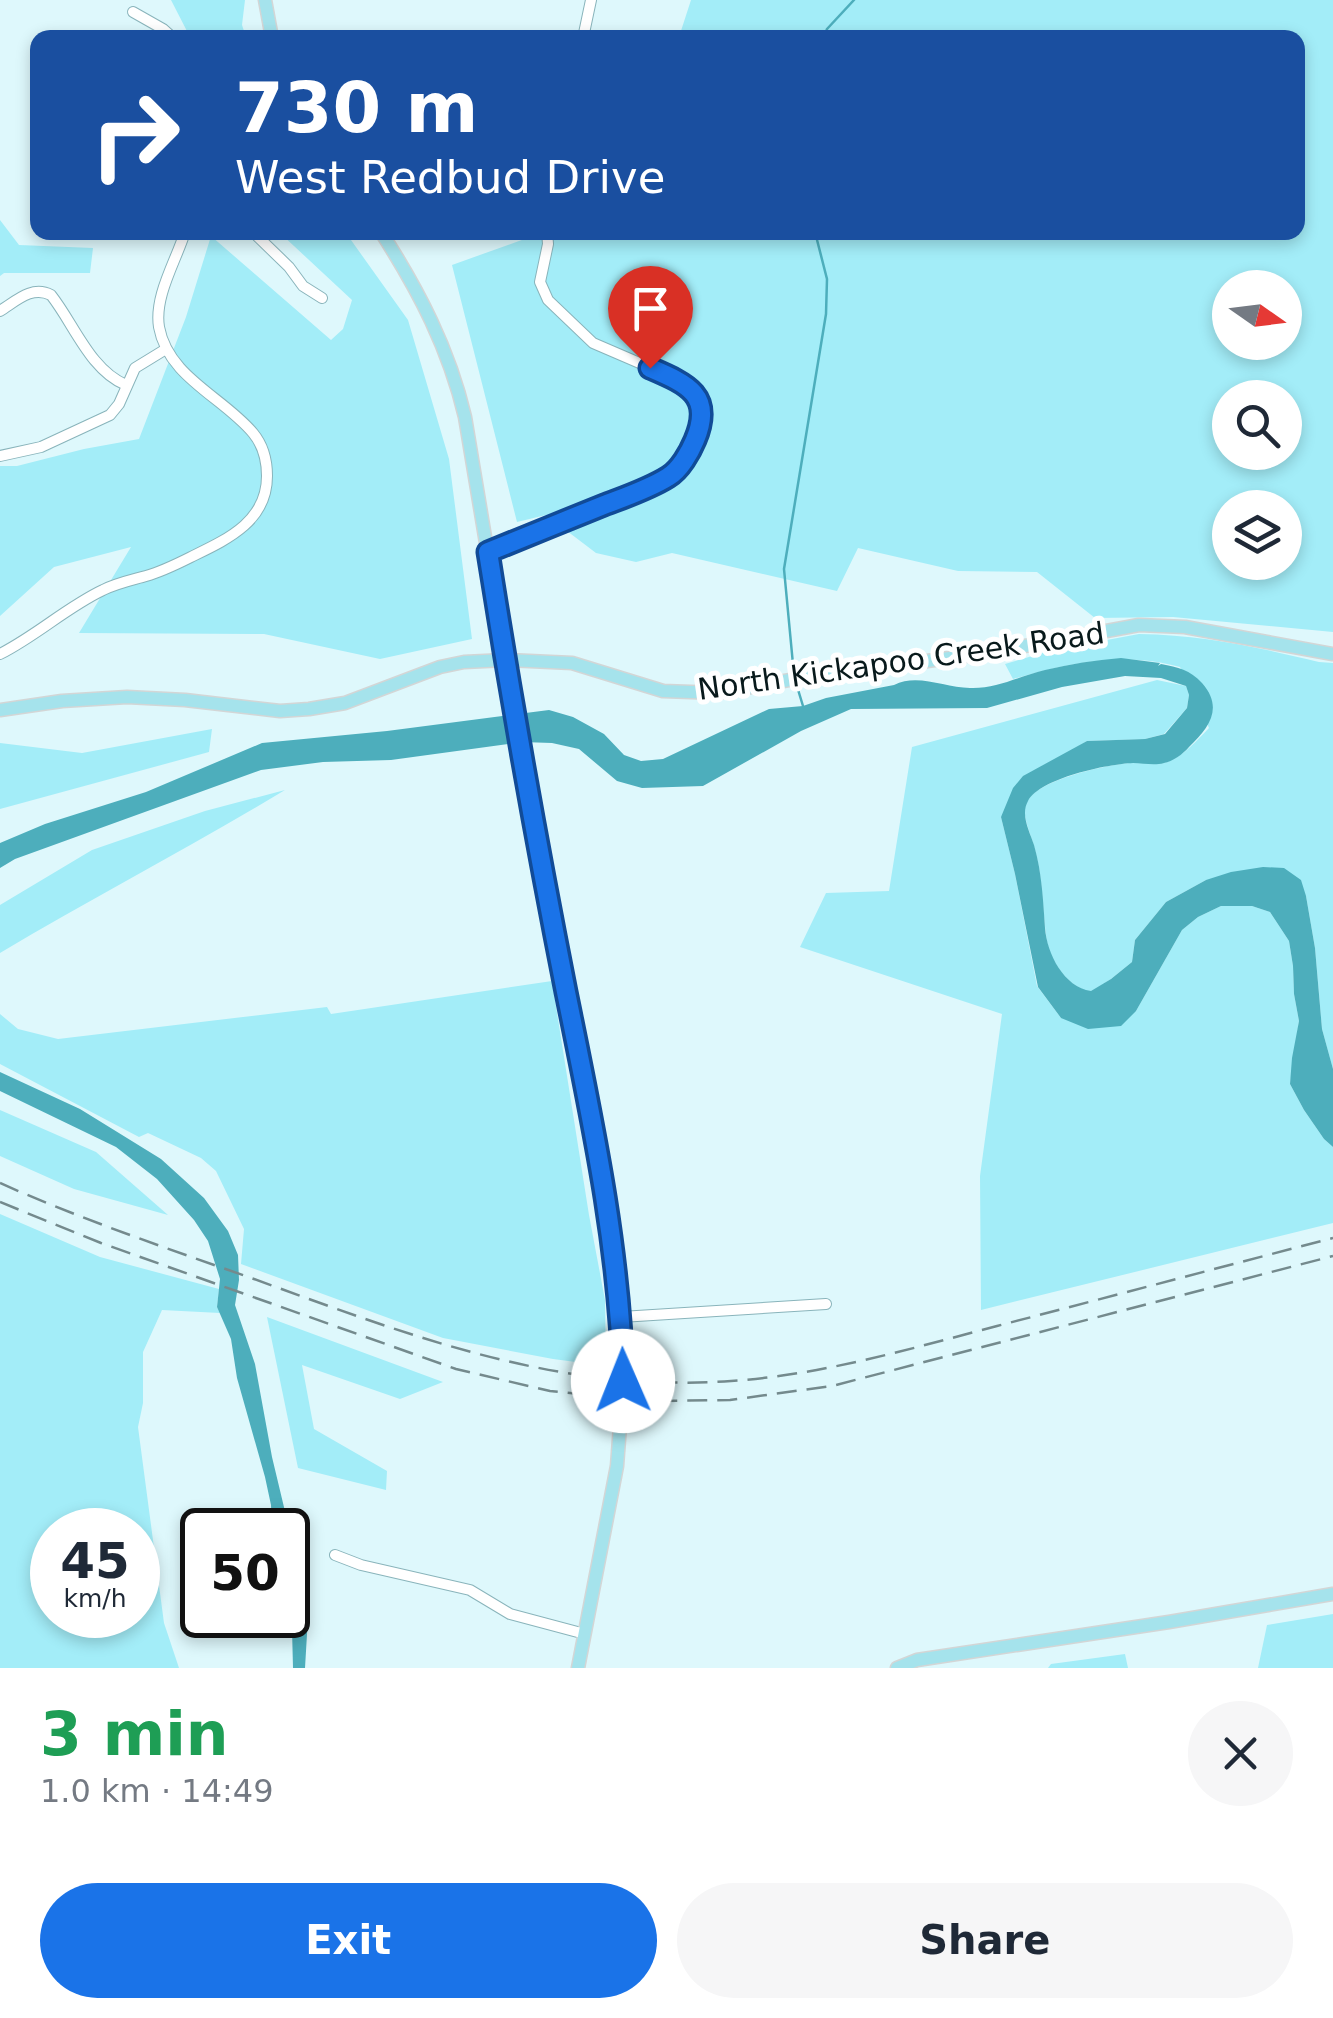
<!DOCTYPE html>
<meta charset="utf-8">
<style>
body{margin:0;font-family:"DejaVu Sans",sans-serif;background:#f6f6f7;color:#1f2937;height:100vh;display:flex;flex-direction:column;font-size:38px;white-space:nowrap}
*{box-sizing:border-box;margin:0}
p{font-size:32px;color:#747a83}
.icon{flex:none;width:55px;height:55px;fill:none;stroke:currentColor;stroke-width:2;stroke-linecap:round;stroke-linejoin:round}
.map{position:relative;height:1668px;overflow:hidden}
.sheet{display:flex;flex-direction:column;background:#fff;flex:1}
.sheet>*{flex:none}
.banner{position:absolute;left:30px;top:30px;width:1275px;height:210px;border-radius:20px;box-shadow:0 5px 15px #0003;background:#1a4fa0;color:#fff;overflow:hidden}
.needle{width:65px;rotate:104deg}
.fabs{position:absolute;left:1212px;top:270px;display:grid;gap:20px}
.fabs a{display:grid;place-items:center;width:90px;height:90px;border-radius:50%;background:#fff;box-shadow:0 5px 15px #0003;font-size:50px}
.speed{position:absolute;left:30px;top:1508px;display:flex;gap:20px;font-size:50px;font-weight:700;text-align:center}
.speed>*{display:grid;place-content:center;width:130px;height:130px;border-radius:50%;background:#fff;box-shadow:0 5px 15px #0003;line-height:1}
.speed small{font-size:25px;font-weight:400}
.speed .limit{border:5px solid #111;border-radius:15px;background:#fff;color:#111}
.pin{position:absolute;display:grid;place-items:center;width:85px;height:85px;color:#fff;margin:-102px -42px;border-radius:50% 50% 50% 0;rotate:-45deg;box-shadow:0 0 10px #0007}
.pin .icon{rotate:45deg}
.me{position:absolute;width:110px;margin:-55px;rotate:359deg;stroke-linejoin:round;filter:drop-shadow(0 0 8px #0008)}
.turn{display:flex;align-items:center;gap:35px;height:210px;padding:0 40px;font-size:45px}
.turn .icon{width:130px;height:130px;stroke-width:2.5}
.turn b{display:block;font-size:70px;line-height:85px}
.round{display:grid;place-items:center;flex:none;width:105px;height:105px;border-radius:52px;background:#f6f6f7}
.head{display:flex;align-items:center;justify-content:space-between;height:170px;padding:0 40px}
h1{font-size:60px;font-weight:800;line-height:75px;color:#1e9e55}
.action{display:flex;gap:20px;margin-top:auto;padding:20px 40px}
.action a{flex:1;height:115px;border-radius:60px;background:#1a73e8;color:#fff;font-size:40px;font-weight:800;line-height:115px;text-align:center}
.action a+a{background:#f6f6f7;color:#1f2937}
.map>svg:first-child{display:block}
.green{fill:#a3edf8;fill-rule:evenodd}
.water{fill:#4daebc}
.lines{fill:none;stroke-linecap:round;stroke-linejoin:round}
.stream{stroke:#4daebc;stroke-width:2.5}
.minor-casing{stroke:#89b4bb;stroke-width:12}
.major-casing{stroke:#d3d6d6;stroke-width:15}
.minor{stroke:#fff;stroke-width:10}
.major{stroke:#a5e3ec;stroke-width:12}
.rail{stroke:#748a8d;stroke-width:2.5;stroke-dasharray:20 10;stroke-linecap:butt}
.route-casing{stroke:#114b97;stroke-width:25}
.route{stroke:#1a73e8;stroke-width:18}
.labels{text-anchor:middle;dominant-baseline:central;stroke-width:10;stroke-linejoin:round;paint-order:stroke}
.street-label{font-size:30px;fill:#08191b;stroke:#fff}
</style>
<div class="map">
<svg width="1333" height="1668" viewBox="0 0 1333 1668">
<rect width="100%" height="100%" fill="#def8fc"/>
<!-- green -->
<g class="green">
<path d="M171 0H245L242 25 246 37H190Z"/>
<path d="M691 0H1333V632L1173 617 1095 618 1037 572 958 571 858 548 837 591 672 553 636 562 596 553 546 515 517 522 452 265 544 232H1298V38L679 37ZM1230 288H1285V342H1230ZM1230 398H1285V452H1230ZM1230 508H1285V562H1230Z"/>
<path d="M0 220 19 245 93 248 90 273H4L0 276Z"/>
<path d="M280 233H346L408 320 449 459 472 639 380 659 264 634 79 633 131 547 54 567 0 616V466H17L84 449 139 439 186 317 211 236 331 340 343 329 352 300Z"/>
<path d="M1139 634C1204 635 1256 647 1319 662L1333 663V1069L1322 1029 1315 948 1306 896 1206 880 1166 902 1135 940 1132 962 1111 979 1091 992C1068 988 1048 959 1046 935 1042 904 1043 874 1033 843 1030 832 1023 818 1025 806 1030 781 1106 765 1129 763 1141 762 1156 766 1167 762 1184 756 1197 740 1209 728L1180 667C1124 651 1068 663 1013 679L1005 664 1053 650Z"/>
<path d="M1157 680 1186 686 1189 695 1187 708 1164 734 1145 739 1087 741 1063 756 1001 817 1015 874 1037 986 1061 1018 1136 1011 1182 930 1198 917 1221 906H1252L1270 912 1289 941 1293 966 1294 994 1299 1021 1290 1084 1304 1110 1324 1139 1333 1147V1223L981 1310 980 1176 1002 1014 800 947 826 893 889 891 912 747Z"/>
<path d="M212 729 209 752 0 809V743L82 753Z"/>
<path d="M285 790C191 847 94 897 0 953V905L92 850 205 811Z"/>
<path d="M552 981 589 1215 605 1300 606 1366 553 1359 443 1338 241 1264 244 1229 216 1171 201 1158 148 1133 139 1137 0 1064V1014L18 1029 58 1039 327 1007 331 1014Z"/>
<path d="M0 1110 96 1152 168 1215 74 1189 0 1156Z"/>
<path d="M0 1214 100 1257 219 1289 217 1307 220 1313 162 1310 143 1352V1403L138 1427 164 1623 179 1668H0ZM52 1530H138V1615H52Z"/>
<path d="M267 1317 443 1382 400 1399 302 1365 314 1429 387 1471 386 1490 298 1468Z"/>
<path d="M1333 1614V1668H1258L1267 1625Z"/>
<path d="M1125 1654 1128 1668H1048L1051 1664Z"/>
</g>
<!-- water -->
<g class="water">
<path d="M1121 658 1160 663 1158 666 1161 664C1178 667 1190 670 1202 683 1224 708 1209 728 1189 747 1183 754 1172 762 1164 763 1154 766 1143 763 1133 763 1108 764 1040 778 1028 801 1020 815 1030 832 1034 845 1042 873 1043 900 1045 928 1047 954 1064 987 1091 991L1111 979 1132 962 1135 940 1166 902 1206 880 1231 872 1263 867 1284 868 1301 880 1306 896 1315 948 1322 1029 1333 1069V1147L1324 1139 1304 1110 1290 1084 1292 1058 1299 1021 1294 994 1293 966 1289 941 1270 912 1252 906H1221L1198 917 1182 930 1136 1011 1121 1026 1088 1029 1061 1018 1038 987 1015 874 1001 817 1013 788 1023 776 1087 741 1145 739 1165 734 1187 708 1189 695 1186 686 1161 678 1125 676 1062 687 987 708 851 709 801 731 703 786 642 788 617 781 579 749 552 743 522 742 391 760 323 762 261 770 15 859 0 868V843L45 824 146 792 262 743 387 731 549 710 573 717 604 734 624 755 641 761 663 759 769 709 803 706 826 698 894 685C918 673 945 688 970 688 997 689 1019 676 1045 670 1070 664 1095 660 1121 658Z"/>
<path d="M0 1072 80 1109 161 1159 204 1198 228 1231 238 1255 239 1280 235 1305 255 1364 272 1457 305 1595 308 1617 305 1668H293L292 1629 288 1612V1530H272L271 1505 265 1477 237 1378 231 1339 217 1307 220 1279 208 1241 194 1220 157 1179 116 1147 0 1091Z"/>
</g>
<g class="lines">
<!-- stream -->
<g class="stream">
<path d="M824 38 827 29 854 0"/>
<path d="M794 675 784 569 826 314 827 279 815 232"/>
<path d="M796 683 803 706"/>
</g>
<!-- minor casing -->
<g class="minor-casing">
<g id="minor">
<path d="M133 12 163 29 173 38"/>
<path d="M583 38 591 0"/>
<path d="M253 232 289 267 303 286 322 298"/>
<path d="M0 311C16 301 32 285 51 295 74 324 90 370 126 385"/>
<path d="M0 456 41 447 110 415 119 404 135 368 166 349"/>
<path d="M488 552 627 496 672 475 692 448 702 425 703 408 693 391 679 380 593 343 548 300 540 282 548 244 547 232"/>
<path d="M0 654C36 636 67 607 103 590 117 583 132 580 146 576 164 571 179 563 195 555 230 538 267 520 267 476 267 460 263 445 253 433 223 397 168 377 159 327 154 296 176 261 185 232"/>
<path d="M621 1317 826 1304"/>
<path d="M335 1555 361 1565 470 1590 510 1614 585 1634"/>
</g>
</g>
<!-- major casing -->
<g class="major-casing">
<g id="major">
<path d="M265 0 272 38"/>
<path d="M381 232C419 291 449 349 465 417L530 807 591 1111 619 1299 622 1399 617 1466 578 1668"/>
<path d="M0 710 62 701 127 697 185 700 280 711 309 709 345 703 440 667 464 662 506 660 572 663 663 691 719 693 800 678 987 653 1139 625 1185 627 1333 654"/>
<path d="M897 1668 917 1660 1169 1622 1333 1594"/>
</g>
</g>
<!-- minor -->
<use href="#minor" class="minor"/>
<!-- major -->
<use href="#major" class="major"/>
<!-- rail -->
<g class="rail">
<path d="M0 1183C83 1220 169 1249 254 1279 414 1337 557 1393 731 1381 822 1375 909 1349 997 1326 1109 1297 1221 1267 1333 1238"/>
<path d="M0 1202 101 1243 456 1369 550 1391 650 1401 730 1400 832 1386 1333 1256"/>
</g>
</g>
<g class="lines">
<!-- route casing -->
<g class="route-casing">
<path id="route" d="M623 1381C620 1249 592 1120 566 992 537 845 511 699 488 552 527 536 565 521 604 505 625 497 649 489 668 477 680 470 690 452 695 440 714 395 687 384 650 368"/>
</g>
<!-- route -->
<use href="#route" class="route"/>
</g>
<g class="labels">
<!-- street labels -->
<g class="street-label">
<text transform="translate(901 661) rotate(-8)">North Kickapoo Creek Road</text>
</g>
</g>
</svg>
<div class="fabs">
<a><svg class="needle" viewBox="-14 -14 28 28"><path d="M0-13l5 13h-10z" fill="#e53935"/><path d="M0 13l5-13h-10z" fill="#747a83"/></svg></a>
<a><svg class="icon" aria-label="search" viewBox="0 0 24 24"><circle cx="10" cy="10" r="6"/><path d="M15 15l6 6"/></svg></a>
<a><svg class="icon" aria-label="layers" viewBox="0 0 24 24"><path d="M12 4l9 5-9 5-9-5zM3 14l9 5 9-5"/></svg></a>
</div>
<div class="speed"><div>45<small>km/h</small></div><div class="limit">50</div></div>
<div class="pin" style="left:650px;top:368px;background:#d93025"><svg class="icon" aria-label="arrive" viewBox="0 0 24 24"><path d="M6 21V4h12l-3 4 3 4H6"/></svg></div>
<svg class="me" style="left:623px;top:1381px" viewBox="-20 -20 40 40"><circle r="19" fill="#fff"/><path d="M0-13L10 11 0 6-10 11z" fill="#1a73e8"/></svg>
<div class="banner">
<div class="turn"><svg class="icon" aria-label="right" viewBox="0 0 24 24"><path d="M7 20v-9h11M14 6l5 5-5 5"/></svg><div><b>730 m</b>West Redbud Drive</div></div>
</div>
</div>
<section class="sheet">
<div class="head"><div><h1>3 min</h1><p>1.0 km · 14:49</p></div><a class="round"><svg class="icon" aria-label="close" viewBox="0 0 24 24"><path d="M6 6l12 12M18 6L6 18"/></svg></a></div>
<div class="action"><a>Exit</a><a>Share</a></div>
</section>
